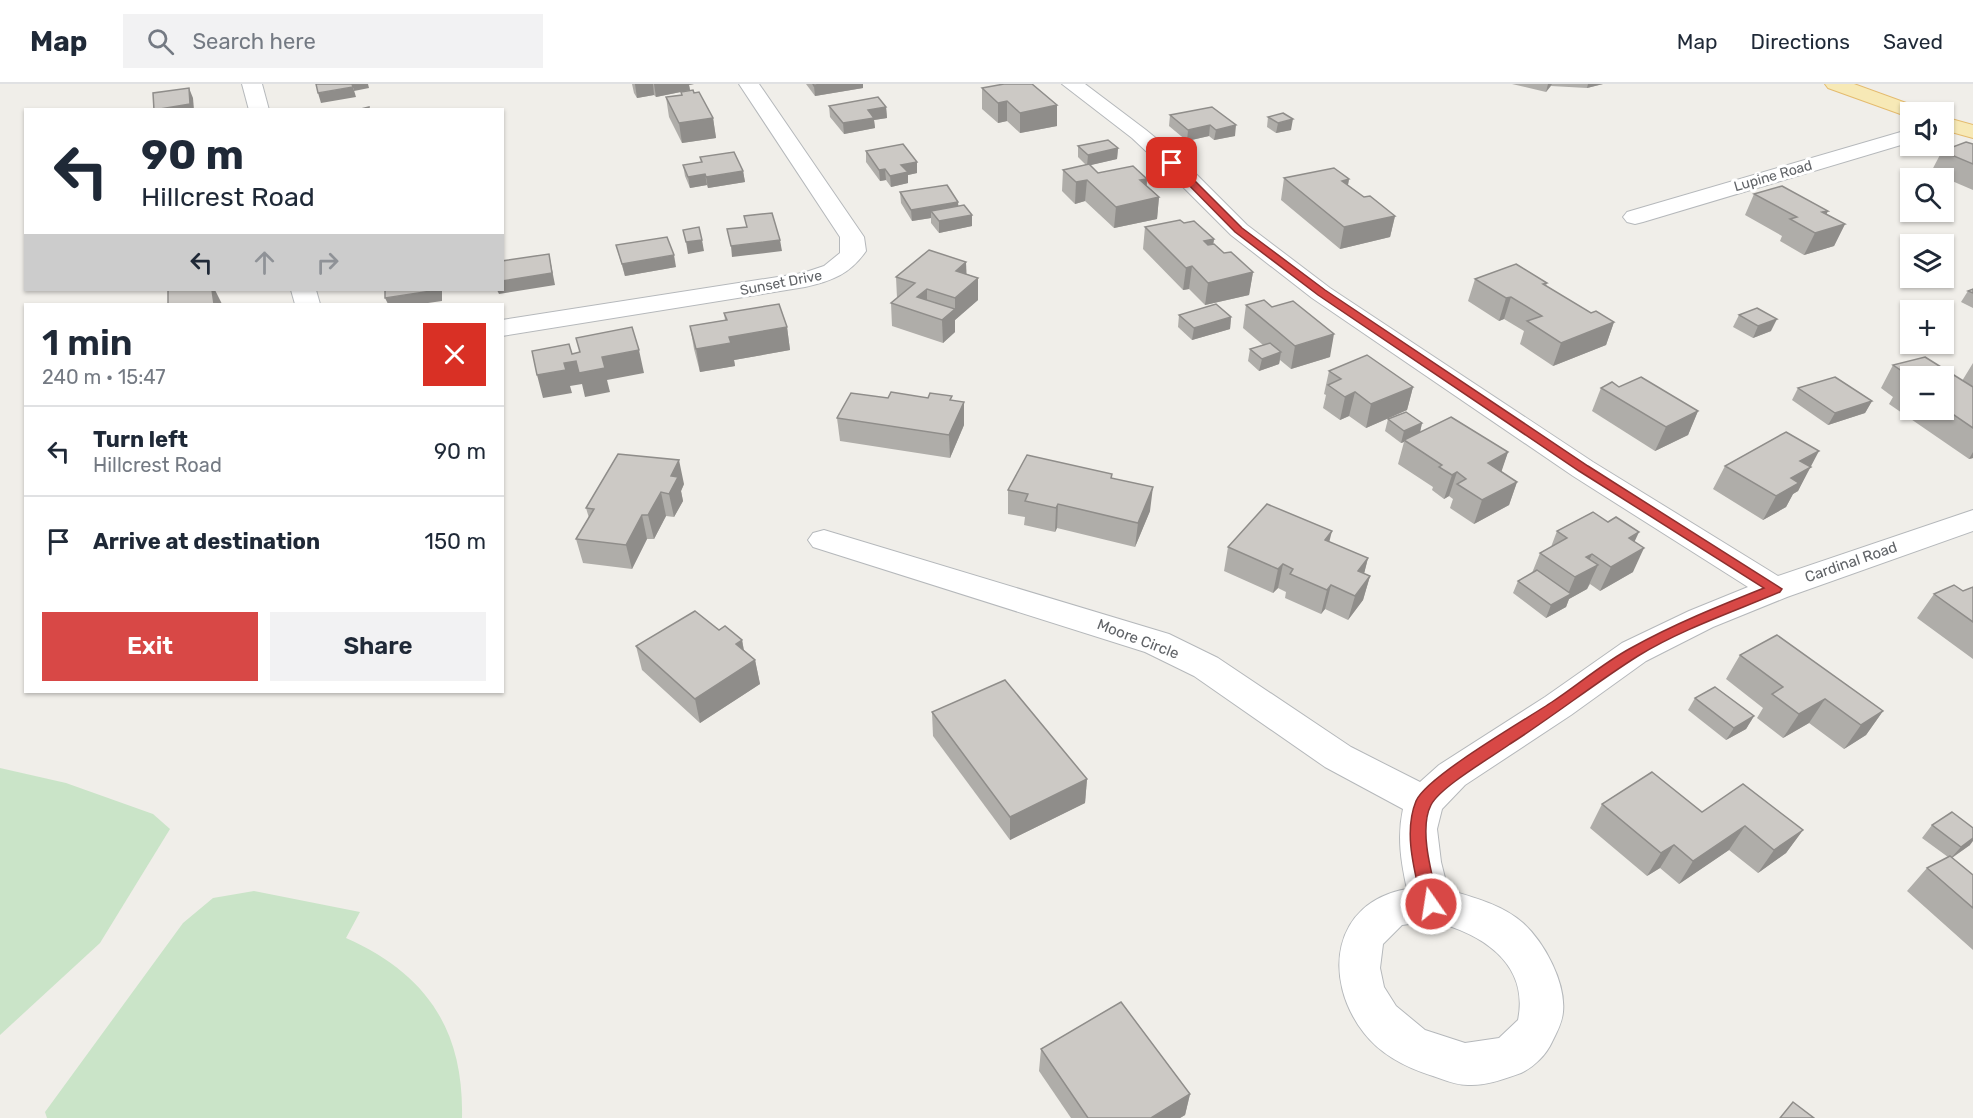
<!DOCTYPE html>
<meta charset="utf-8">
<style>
body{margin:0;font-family:Rubik,sans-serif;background:#f2f2f3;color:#1f2937;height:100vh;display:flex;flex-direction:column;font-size:22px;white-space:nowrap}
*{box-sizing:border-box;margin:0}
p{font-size:20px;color:#747a83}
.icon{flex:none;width:33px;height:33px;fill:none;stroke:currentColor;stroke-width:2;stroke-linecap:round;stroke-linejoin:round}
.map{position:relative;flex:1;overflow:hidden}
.side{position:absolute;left:24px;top:219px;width:480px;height:390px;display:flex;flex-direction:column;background:#fff;border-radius:0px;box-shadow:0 2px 4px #0004}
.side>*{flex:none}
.banner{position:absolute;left:24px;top:24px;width:480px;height:183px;border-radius:0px;box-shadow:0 2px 4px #0004;background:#fff;color:#1f2937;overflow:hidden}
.fabs{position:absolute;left:1900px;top:18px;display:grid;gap:12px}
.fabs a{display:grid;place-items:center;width:54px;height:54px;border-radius:0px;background:#fff;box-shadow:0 2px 4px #0004;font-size:30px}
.pin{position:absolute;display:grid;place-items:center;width:51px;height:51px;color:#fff;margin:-26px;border-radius:12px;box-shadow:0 3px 9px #0006}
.me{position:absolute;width:66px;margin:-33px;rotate:347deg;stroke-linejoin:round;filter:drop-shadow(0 0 4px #0008)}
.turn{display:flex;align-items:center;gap:21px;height:126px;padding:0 18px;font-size:27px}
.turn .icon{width:78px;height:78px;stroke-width:2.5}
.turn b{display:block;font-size:42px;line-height:51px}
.lanes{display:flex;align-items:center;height:57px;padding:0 18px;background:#0003;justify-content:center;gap:30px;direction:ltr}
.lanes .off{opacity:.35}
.round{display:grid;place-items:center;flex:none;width:63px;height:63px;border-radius:0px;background:#f2f2f3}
.summary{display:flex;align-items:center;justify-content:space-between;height:102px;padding:0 18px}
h1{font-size:36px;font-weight:600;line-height:45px}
.cta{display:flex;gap:12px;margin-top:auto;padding:12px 18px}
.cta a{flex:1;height:69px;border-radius:0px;background:#d84846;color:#fff;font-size:24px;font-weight:600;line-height:69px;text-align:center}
.cta a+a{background:#f2f2f3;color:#1f2937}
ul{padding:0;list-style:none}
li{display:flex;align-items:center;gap:18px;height:90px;padding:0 18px;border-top:2px solid #e0e1e3}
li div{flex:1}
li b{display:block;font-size:22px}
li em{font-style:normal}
header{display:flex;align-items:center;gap:36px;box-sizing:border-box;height:84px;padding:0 30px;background:#fff;border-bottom:2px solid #e0e1e3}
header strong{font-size:28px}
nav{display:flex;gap:33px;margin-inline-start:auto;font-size:21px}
.search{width:420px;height:54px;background:#f2f2f3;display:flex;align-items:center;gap:15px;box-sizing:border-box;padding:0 21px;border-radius:0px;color:#747a83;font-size:22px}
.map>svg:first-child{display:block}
.green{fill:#cae4c8}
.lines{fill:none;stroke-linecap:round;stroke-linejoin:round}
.minor-casing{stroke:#b5b8bb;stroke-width:2}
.primary-casing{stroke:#e4bb6e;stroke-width:2}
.minor{fill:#fff;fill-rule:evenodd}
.primary{fill:#f7e9b6;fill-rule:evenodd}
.wall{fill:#afada9;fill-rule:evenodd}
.shaded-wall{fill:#8f8d8a}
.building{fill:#ccc9c5;stroke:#8f8d8a;stroke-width:1.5}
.route{fill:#d84846;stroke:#8c2f2e;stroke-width:1.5}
.labels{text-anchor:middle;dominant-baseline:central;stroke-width:6;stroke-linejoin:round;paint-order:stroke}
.far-street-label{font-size:14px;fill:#606367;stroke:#fff}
.street-label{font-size:15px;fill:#606367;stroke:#fff}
</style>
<header>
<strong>Map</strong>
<div class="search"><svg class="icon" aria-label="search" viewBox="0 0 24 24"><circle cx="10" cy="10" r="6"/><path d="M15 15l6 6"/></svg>Search here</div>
<nav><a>Map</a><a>Directions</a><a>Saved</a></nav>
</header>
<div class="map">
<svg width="1973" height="1034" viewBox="0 0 1973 1034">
<rect width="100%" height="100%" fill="#f0eee9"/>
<!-- green -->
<g class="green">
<path d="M0 684 66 699 153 730 170 745 100 859 0 951Z"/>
<path d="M254 807 360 828 346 854C427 890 464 946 462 1034H47L45 1028 183 839 213 814Z"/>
</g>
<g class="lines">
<!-- minor casing -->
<g class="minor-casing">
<g id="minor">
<path d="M242 0H262L269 26H249Z"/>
<path d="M739 0H759L864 153 866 167C850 190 832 197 805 203L502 252V236L803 189 824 182 840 169V153Z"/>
<path d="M1062 0H1085L1146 46 1180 74 1247 141 1330 204 1593 378 1778 492 1973 426V447L1787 513 1713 543 1646 577 1571 631 1465 701 1442 725 1437 745 1441 778 1448 806C1473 813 1503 821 1523 839 1544 858 1566 898 1563 928 1562 939 1557 948 1552 958 1546 971 1534 983 1521 989 1504 995 1486 1002 1468 1001 1456 1001 1444 996 1433 992 1407 984 1381 971 1364 949 1322 895 1332 818 1407 805 1401 778 1397 753 1403 725L1325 683 1194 592 1145 568 813 463 808 456 813 449 824 446 1169 550 1218 574 1351 663 1420 698 1439 681 1545 613 1622 559 1689 527 1748 503 1573 392 1312 214 1231 151 1164 84 1132 54ZM1431 837C1479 848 1530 878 1518 936L1499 954 1465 959 1425 946 1396 922 1384 903 1380 884 1383 860 1402 841Z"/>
<path d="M1911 45V58L1643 138 1635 140 1627 138 1623 133 1627 128Z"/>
<path d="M291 206H316L320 220H295Z"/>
</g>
</g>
<!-- primary casing -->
<g class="primary-casing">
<g id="primary">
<path d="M1825 0H1854L1920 24 1923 28H1911V34L1906 32 1828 4Z"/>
<path d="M1944 33 1973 41V54L1944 46Z"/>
</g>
</g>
<!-- minor -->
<use href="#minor" class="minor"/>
<!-- primary -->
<use href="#primary" class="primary"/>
</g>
<!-- wall -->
<g class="wall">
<path d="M632 0H694L689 1 690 6 713 34 716 54 682 59 669 33 666 13 681 11V8L656 13 654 11 637 14 634 9Z"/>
<path d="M806 0H863V4L815 12Z"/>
<path d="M1512 0H1603L1587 4 1551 2 1546 8Z"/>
<path d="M982 4 1057 42 1020 49 1007 37 998 39 982 25Z"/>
<path d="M829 22 886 23 887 34 874 36 875 44 844 50 830 33Z"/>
<path d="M1212 23 1235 52 1214 56 1209 52 1187 57 1169 42 1170 31Z"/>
<path d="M1268 33 1291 46 1276 49 1267 43Z"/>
<path d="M1973 60V106L1931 88 1942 67Z"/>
<path d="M1078 62 1118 64 1117 75 1090 81 1098 89 1147 95V102L1159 113 1157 135 1114 144 1085 117 1075 120 1062 107 1063 86 1086 81 1078 73Z"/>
<path d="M866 67 917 89 908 91V99L891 103 886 96 880 97 866 78Z"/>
<path d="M700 73 743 87 745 98 708 104 707 101 690 104 685 92 683 81 701 78Z"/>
<path d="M1284 94 1349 95 1348 101 1364 113 1395 132 1390 153 1340 165 1281 116Z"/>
<path d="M900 108 959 122 972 131V142L939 149 931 139V134L912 137 901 119Z"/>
<path d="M1754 110 1826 130 1845 140 1834 162 1804 171 1780 157 1782 152 1745 131Z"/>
<path d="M1184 139 1214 155 1213 160 1224 169 1253 188 1249 211 1205 221 1189 205 1183 206 1143 165 1145 143Z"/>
<path d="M616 161 676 183 625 192Z"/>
<path d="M967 190 978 194V216L955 236V248L943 259 892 242 891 219 897 214 896 193Z"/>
<path d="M1475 195 1547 199 1546 202 1591 229 1614 238 1606 261 1553 282 1520 260 1524 247 1504 235 1499 237 1468 217Z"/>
<path d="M1973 205V224L1961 218 1968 207Z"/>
<path d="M1246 221 1330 273 1291 285 1280 276 1279 280 1259 287 1248 277 1250 265 1263 261 1243 244Z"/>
<path d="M724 229 787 243 790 266 734 276 735 282 700 288 694 265 690 242 725 236Z"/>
<path d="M1179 231 1231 233 1230 245 1192 256 1178 243Z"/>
<path d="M1739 231 1771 247 1753 254 1733 243Z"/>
<path d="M1973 279V374L1969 375 1889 320 1893 313 1881 304 1893 281 1962 297ZM1911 292H1944V326H1911Z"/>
<path d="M1329 287 1413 303 1407 326 1366 344 1349 332 1340 336 1323 324 1326 311 1324 310Z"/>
<path d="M1619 303 1698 327 1688 351 1655 367 1592 327 1601 304Z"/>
<path d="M1798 304 1872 317 1865 329 1828 341 1792 316Z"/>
<path d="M888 314H928L964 318V341L950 374 840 357 837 334Z"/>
<path d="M1388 335 1422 339 1420 349 1508 368 1501 387 1517 398 1509 421 1474 440 1450 424 1453 415 1449 412 1444 415 1432 406 1433 403 1398 380 1404 358 1401 359 1385 347Z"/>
<path d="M1725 382H1810L1798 407 1793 410 1786 423 1763 436 1713 405Z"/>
<path d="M1112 390V394L1150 427 1135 463 1057 444 1055 448 1024 441 1025 433 1008 430V406Z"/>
<path d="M684 400 681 407 683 417 674 433 666 432 654 455H647L632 485 583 479 576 455 589 434 586 424Z"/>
<path d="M1557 447 1634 458 1633 488 1600 507 1590 500 1587 505 1569 515 1566 523 1546 534 1513 509 1518 497 1532 489 1540 469 1551 463Z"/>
<path d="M1329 458 1368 474 1364 489 1370 492 1363 516 1348 536 1325 525 1321 530 1285 514 1286 508 1278 504 1273 509 1224 487 1228 463Z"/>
<path d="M1973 503V575L1917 534 1934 510 1963 507Z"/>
<path d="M719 546 742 556 744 566 755 576 760 600 700 639 642 586 636 562Z"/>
<path d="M1740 571 1883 627 1866 651 1844 665 1809 639 1783 654 1757 634 1763 624 1726 595Z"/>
<path d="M1695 614 1754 632 1746 645 1726 656 1688 626Z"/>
<path d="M932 628 1087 695 1085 719 1010 756 933 652Z"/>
<path d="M1602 720 1702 728 1803 746 1786 769 1758 789 1729 766 1679 800 1660 784 1647 792 1590 744Z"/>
<path d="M1932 741 1970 761 1952 774 1973 791V866L1907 807 1927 784 1948 773 1922 754Z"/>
<path d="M1041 965 1190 1010 1185 1031 1180 1034H1071L1039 987Z"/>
</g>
<!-- shaded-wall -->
<g class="shaded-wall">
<path d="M352 0H368L369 4 354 7Z"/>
<path d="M635 0H653L654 11 637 14Z"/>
<path d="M654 0H694L689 1 690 6 656 13Z"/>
<path d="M826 0H863V4L815 12 814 2Z"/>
<path d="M1548 0H1552L1546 8Z"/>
<path d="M1588 0H1603L1587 4Z"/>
<path d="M353 3 356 13 321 19 318 9Z"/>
<path d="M189 4 193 14 194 26H157Z"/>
<path d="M1007 17V37L998 39V19Z"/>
<path d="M1057 21V42L1020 49V29Z"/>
<path d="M886 23 887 34 874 36 875 44 844 50 843 39 868 26Z"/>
<path d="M713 34 716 54 682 59 679 39Z"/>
<path d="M1293 35 1291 46 1276 49 1278 39Z"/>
<path d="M1210 41 1209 52 1187 57 1188 46Z"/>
<path d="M1236 41 1235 52 1214 56 1216 46Z"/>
<path d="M1118 64 1117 75 1087 82 1088 71Z"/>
<path d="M917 78V89L908 91V99L891 103 890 92 901 81Z"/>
<path d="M885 85 886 96 880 97 879 86Z"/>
<path d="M743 87 745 98 708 104 706 93Z"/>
<path d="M705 90 707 101 690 104 688 93Z"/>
<path d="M1147 95 1145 116 1140 96Z"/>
<path d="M1349 95 1345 117 1342 97Z"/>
<path d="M1087 96 1085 117 1075 120 1076 98Z"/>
<path d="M1159 113 1157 135 1114 144 1116 123Z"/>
<path d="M958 118 959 129 931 127V134L912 137 911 126Z"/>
<path d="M1828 127 1818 148 1845 140 1834 162 1804 171 1815 149 1822 128Z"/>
<path d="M972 131V142L939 149V137Z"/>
<path d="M1395 132 1390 153 1340 165 1344 143Z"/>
<path d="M1214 155 1211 177 1204 157Z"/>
<path d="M702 156 704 167 688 170 686 158Z"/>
<path d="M780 156 782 167 732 173 731 162Z"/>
<path d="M549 170 555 201 499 210 497 206H502V197Z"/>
<path d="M674 171 676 183 625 192 622 180Z"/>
<path d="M966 178 967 200 956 187Z"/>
<path d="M1192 182 1189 205 1183 206 1186 184Z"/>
<path d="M1253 188 1249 211 1205 221 1208 199Z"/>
<path d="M978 194V216L955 236V214Z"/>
<path d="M927 205V227L917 213Z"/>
<path d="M212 206H215L222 220H214Z"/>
<path d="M438 206H442V217L421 220H388L385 214Z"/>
<path d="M1511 213 1504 235 1499 237 1506 214Z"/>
<path d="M955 225V248L943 259 942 236Z"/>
<path d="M1231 233 1230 245 1192 256 1194 244Z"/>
<path d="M1777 235 1771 247 1753 254 1758 242Z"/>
<path d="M1614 238 1606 261 1553 282 1561 259Z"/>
<path d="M787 243 790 266 734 276 735 282 700 288 696 265 729 253Z"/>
<path d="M1334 250 1330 273 1291 285 1295 262Z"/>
<path d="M639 266 644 289 607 296 610 308 585 313 582 300 570 302 572 309 543 314 537 291 564 279Z"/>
<path d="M1281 268 1279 280 1259 287 1262 275Z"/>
<path d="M1413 303 1407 326 1366 344 1371 320Z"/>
<path d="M1355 308 1349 332 1340 336 1345 313Z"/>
<path d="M1872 317 1865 329 1828 341 1835 329Z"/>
<path d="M964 318V341L950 374 949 351Z"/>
<path d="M1698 327 1688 351 1655 367 1666 343Z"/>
<path d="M1422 339 1419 352 1404 356V358L1401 359 1404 347Z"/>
<path d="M1819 367 1798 407 1793 410 1786 423 1763 436 1776 412 1800 377Z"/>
<path d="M1508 368 1500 392 1488 379Z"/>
<path d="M1973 368V374L1969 375Z"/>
<path d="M679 376 684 400 681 407 683 417 674 433 669 410 671 392Z"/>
<path d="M1457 388 1449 412 1444 415 1452 391Z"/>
<path d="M1517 398 1509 421 1474 440 1482 416Z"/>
<path d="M1153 403 1150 427 1135 463 1138 439Z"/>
<path d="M661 408 666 432 654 455 648 431Z"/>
<path d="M1058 420 1057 444 1055 448 1056 424Z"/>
<path d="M642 431 647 455 632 485 626 461Z"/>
<path d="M1332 447 1326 471 1325 456Z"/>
<path d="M1639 448 1628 472 1629 454Z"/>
<path d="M1644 464 1633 488 1600 507 1611 483Z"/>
<path d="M1592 470 1584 488 1598 481 1587 505 1569 515 1566 523 1546 534 1551 521 1567 512 1575 493 1586 473Z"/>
<path d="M1368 474 1362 498 1352 511 1358 487Z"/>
<path d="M1283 480 1278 504 1273 509 1278 485Z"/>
<path d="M1370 492 1363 516 1348 536 1355 512Z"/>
<path d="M1331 501 1325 525 1321 530 1327 506Z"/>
<path d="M742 556 746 580 736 560Z"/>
<path d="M755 576 760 600 700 639 695 615Z"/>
<path d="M1825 615 1809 639 1783 654 1799 630Z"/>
<path d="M1883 627 1866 651 1844 665 1861 641Z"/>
<path d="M1754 632 1746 645 1726 656 1734 644Z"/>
<path d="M1087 695 1085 719 1010 756V733Z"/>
<path d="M1745 742 1729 766 1679 800 1693 777Z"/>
<path d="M1803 746 1786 769 1758 789 1774 766Z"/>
<path d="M1973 754V757L1970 761 1950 775 1961 763Z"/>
<path d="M1674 761 1660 784 1647 792 1661 769Z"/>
<path d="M1190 1010 1185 1031 1180 1034H1151Z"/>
</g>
<!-- building -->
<g class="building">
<path d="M316 0H352L353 3 318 9Z"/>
<path d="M813 0H826L814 2Z"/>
<path d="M1004 0H1032L1057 21 1020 29 1007 17 998 19 982 4Z"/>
<path d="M189 4 190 20 154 26 153 9Z"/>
<path d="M693 6 694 9 699 8 713 34 679 39 666 13 682 11 681 8Z"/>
<path d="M878 13 886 23 868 26 874 34 843 39 829 22Z"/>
<path d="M369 23V26H357Z"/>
<path d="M1212 23 1236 41 1216 46 1210 41 1188 46 1170 31Z"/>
<path d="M1283 29 1293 35 1278 39 1268 33Z"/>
<path d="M1108 56 1118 64 1088 71 1078 62Z"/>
<path d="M1966 58 1973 60V80L1942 67Z"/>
<path d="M903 60 917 78 901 81 908 88 890 92 885 85 879 86 866 67Z"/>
<path d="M734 68 743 87 706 93 705 90 688 93 683 81 702 78 700 73Z"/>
<path d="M1089 80 1098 89 1133 82 1147 95 1140 96 1159 113 1116 123 1087 96 1076 98 1063 86Z"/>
<path d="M1334 84 1349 95 1342 97 1364 113 1370 112 1395 132 1344 143 1284 94Z"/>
<path d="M947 101 958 118 911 126 900 108Z"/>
<path d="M1782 102 1828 127 1822 128 1845 140 1815 149 1790 135 1797 133 1754 110Z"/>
<path d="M964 121 972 131 939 137 931 127Z"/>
<path d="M772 129 780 156 731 162 727 145 747 143 744 132Z"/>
<path d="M1180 136 1184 139 1194 137 1214 155 1204 157 1208 161 1214 160 1224 169 1231 168 1253 188 1208 199 1192 182 1186 184 1145 143Z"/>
<path d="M699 143 702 156 686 158 683 146Z"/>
<path d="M667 153 674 171 622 180 616 161Z"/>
<path d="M929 166 966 178 956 187 978 194 955 214 927 205 917 213 955 225 942 236 891 219 915 199 896 193Z"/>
<path d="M549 170 552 189 502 197V177Z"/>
<path d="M1516 180 1547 199 1543 200 1591 229 1596 227 1614 238 1561 259 1527 237 1542 232 1511 213 1506 214 1475 195Z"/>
<path d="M1973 205V209L1968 207Z"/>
<path d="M168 206H212L214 220H168Z"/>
<path d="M385 206H438L385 214Z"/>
<path d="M1264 216 1272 223 1293 217 1334 250 1295 262 1246 221Z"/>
<path d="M779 220 787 243 729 253 731 259 696 265 690 242 727 236 724 229Z"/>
<path d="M1216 220 1231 233 1194 244 1179 231Z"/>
<path d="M1757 224 1777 235 1758 242 1739 231Z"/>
<path d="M632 243 639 266 602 273 605 284 579 289 576 277 564 279 566 286 537 291 532 267 569 260 572 270 580 268 576 254Z"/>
<path d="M1270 259 1281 268 1262 275 1250 265Z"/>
<path d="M1367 271 1413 303 1371 320 1355 308 1345 313 1328 301 1341 295 1329 287Z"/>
<path d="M1925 273 1973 303V344L1944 324V292L1911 293 1893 281Z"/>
<path d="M1641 293 1698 327 1666 343 1601 304 1612 298 1619 303Z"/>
<path d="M1835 293 1872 317 1835 329 1798 304Z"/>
<path d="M1911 294V302L1903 296Z"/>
<path d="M891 308 928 314 930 309 952 312 950 316 964 318 949 351 837 334 851 309 888 314Z"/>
<path d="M1406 328 1422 339 1404 347 1388 335Z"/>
<path d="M1451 333 1508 368 1488 379 1517 398 1482 416 1457 400 1466 395 1457 388 1452 391 1439 383 1442 381 1404 356Z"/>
<path d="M1786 348 1819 367 1800 377 1811 383 1791 394 1799 399 1776 412 1725 382Z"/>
<path d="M618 370 679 376 671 392 678 393 669 410 661 408 648 431H642L626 461 576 455 594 425 586 424Z"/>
<path d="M1027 371 1112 390 1111 394 1153 403 1138 439 1058 420 1056 424 1025 417 1028 410 1008 406Z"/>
<path d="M1267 420 1332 447 1325 456 1368 474 1358 487 1370 492 1355 512 1331 501 1327 506 1290 490 1293 485 1283 480 1278 485 1228 463Z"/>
<path d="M1593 428 1608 438 1616 433 1639 448 1629 454 1644 464 1611 483 1592 470 1586 473 1598 481 1575 493 1540 469 1567 454 1557 447Z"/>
<path d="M1537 486 1571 510 1551 521 1518 497Z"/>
<path d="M1954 501 1963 507 1973 503V538L1934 510Z"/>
<path d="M695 527 719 546 725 542 742 556 736 560 755 576 695 615 636 562Z"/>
<path d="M1777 551 1883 627 1861 641 1825 615 1799 630 1772 610 1783 603 1740 571Z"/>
<path d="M1005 596 1087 695 1010 733 932 628Z"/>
<path d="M1715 603 1754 632 1734 644 1695 614Z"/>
<path d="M1652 688 1702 728 1743 700 1803 746 1774 766 1745 742 1693 777 1674 761 1661 769 1602 720Z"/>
<path d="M1952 728 1973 744V754L1961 763 1932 741Z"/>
<path d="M1950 772 1973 791V824L1927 784Z"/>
<path d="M1121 918 1190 1010 1151 1034H1088L1041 965Z"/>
<path d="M1793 1018 1814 1034H1780Z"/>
</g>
<!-- route -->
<path class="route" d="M1169 77H1175L1242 144 1325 206 1588 382 1782 505 1780 508C1733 528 1682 545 1638 572 1595 599 1554 632 1510 660 1492 673 1440 703 1431 721 1418 746 1433 794 1439 820L1437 825 1431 827 1425 825 1422 820C1415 788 1403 749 1416 717 1427 692 1525 636 1552 618 1578 601 1603 579 1631 564 1674 540 1719 522 1764 504L1579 387 1318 211 1235 148 1169 81Z"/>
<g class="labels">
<!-- far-street labels -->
<g class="far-street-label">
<text transform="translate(1773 92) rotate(-16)">Lupine Road</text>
<text transform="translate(781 199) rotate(-11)">Sunset Drive</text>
</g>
<!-- street labels -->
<g class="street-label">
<text transform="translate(1851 478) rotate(-19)">Cardinal Road</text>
<text transform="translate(1138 555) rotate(21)">Moore Circle</text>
</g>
</g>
</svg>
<div class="fabs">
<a><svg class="icon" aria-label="sound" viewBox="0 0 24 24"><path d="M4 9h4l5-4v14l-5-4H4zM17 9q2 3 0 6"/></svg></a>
<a><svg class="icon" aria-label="search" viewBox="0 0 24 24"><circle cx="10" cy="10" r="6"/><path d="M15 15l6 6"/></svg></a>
<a><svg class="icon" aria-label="layers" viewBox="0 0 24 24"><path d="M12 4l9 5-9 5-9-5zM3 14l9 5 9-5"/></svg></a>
<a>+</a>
<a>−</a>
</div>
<div class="pin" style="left:1172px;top:79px;background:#d93025"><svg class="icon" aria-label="arrive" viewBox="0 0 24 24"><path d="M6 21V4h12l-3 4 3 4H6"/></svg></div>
<svg class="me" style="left:1431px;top:820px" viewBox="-20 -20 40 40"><circle r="17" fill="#d84846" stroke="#fff" stroke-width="3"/><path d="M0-11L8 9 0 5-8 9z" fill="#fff"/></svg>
<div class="banner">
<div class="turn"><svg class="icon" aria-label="left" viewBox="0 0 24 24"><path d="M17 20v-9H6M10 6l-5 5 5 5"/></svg><div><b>90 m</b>Hillcrest Road</div></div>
<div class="lanes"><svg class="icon" aria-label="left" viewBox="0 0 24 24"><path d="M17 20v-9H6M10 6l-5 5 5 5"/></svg><svg class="icon off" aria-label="ahead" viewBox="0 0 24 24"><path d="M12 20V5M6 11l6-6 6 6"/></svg><svg class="icon off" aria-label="right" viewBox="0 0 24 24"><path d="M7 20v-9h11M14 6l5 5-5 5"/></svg></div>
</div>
<section class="side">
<div class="summary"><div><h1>1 min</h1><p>240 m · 15:47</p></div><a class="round" style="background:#d93025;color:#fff"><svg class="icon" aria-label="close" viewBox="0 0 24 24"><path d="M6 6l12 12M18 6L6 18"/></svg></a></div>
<ul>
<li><svg class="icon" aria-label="left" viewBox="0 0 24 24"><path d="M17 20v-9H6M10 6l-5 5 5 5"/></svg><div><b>Turn left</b><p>Hillcrest Road</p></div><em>90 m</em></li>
<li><svg class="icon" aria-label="arrive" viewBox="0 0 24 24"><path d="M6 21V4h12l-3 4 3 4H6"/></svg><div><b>Arrive at destination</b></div><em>150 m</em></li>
</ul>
<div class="cta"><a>Exit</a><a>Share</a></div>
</section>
</div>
